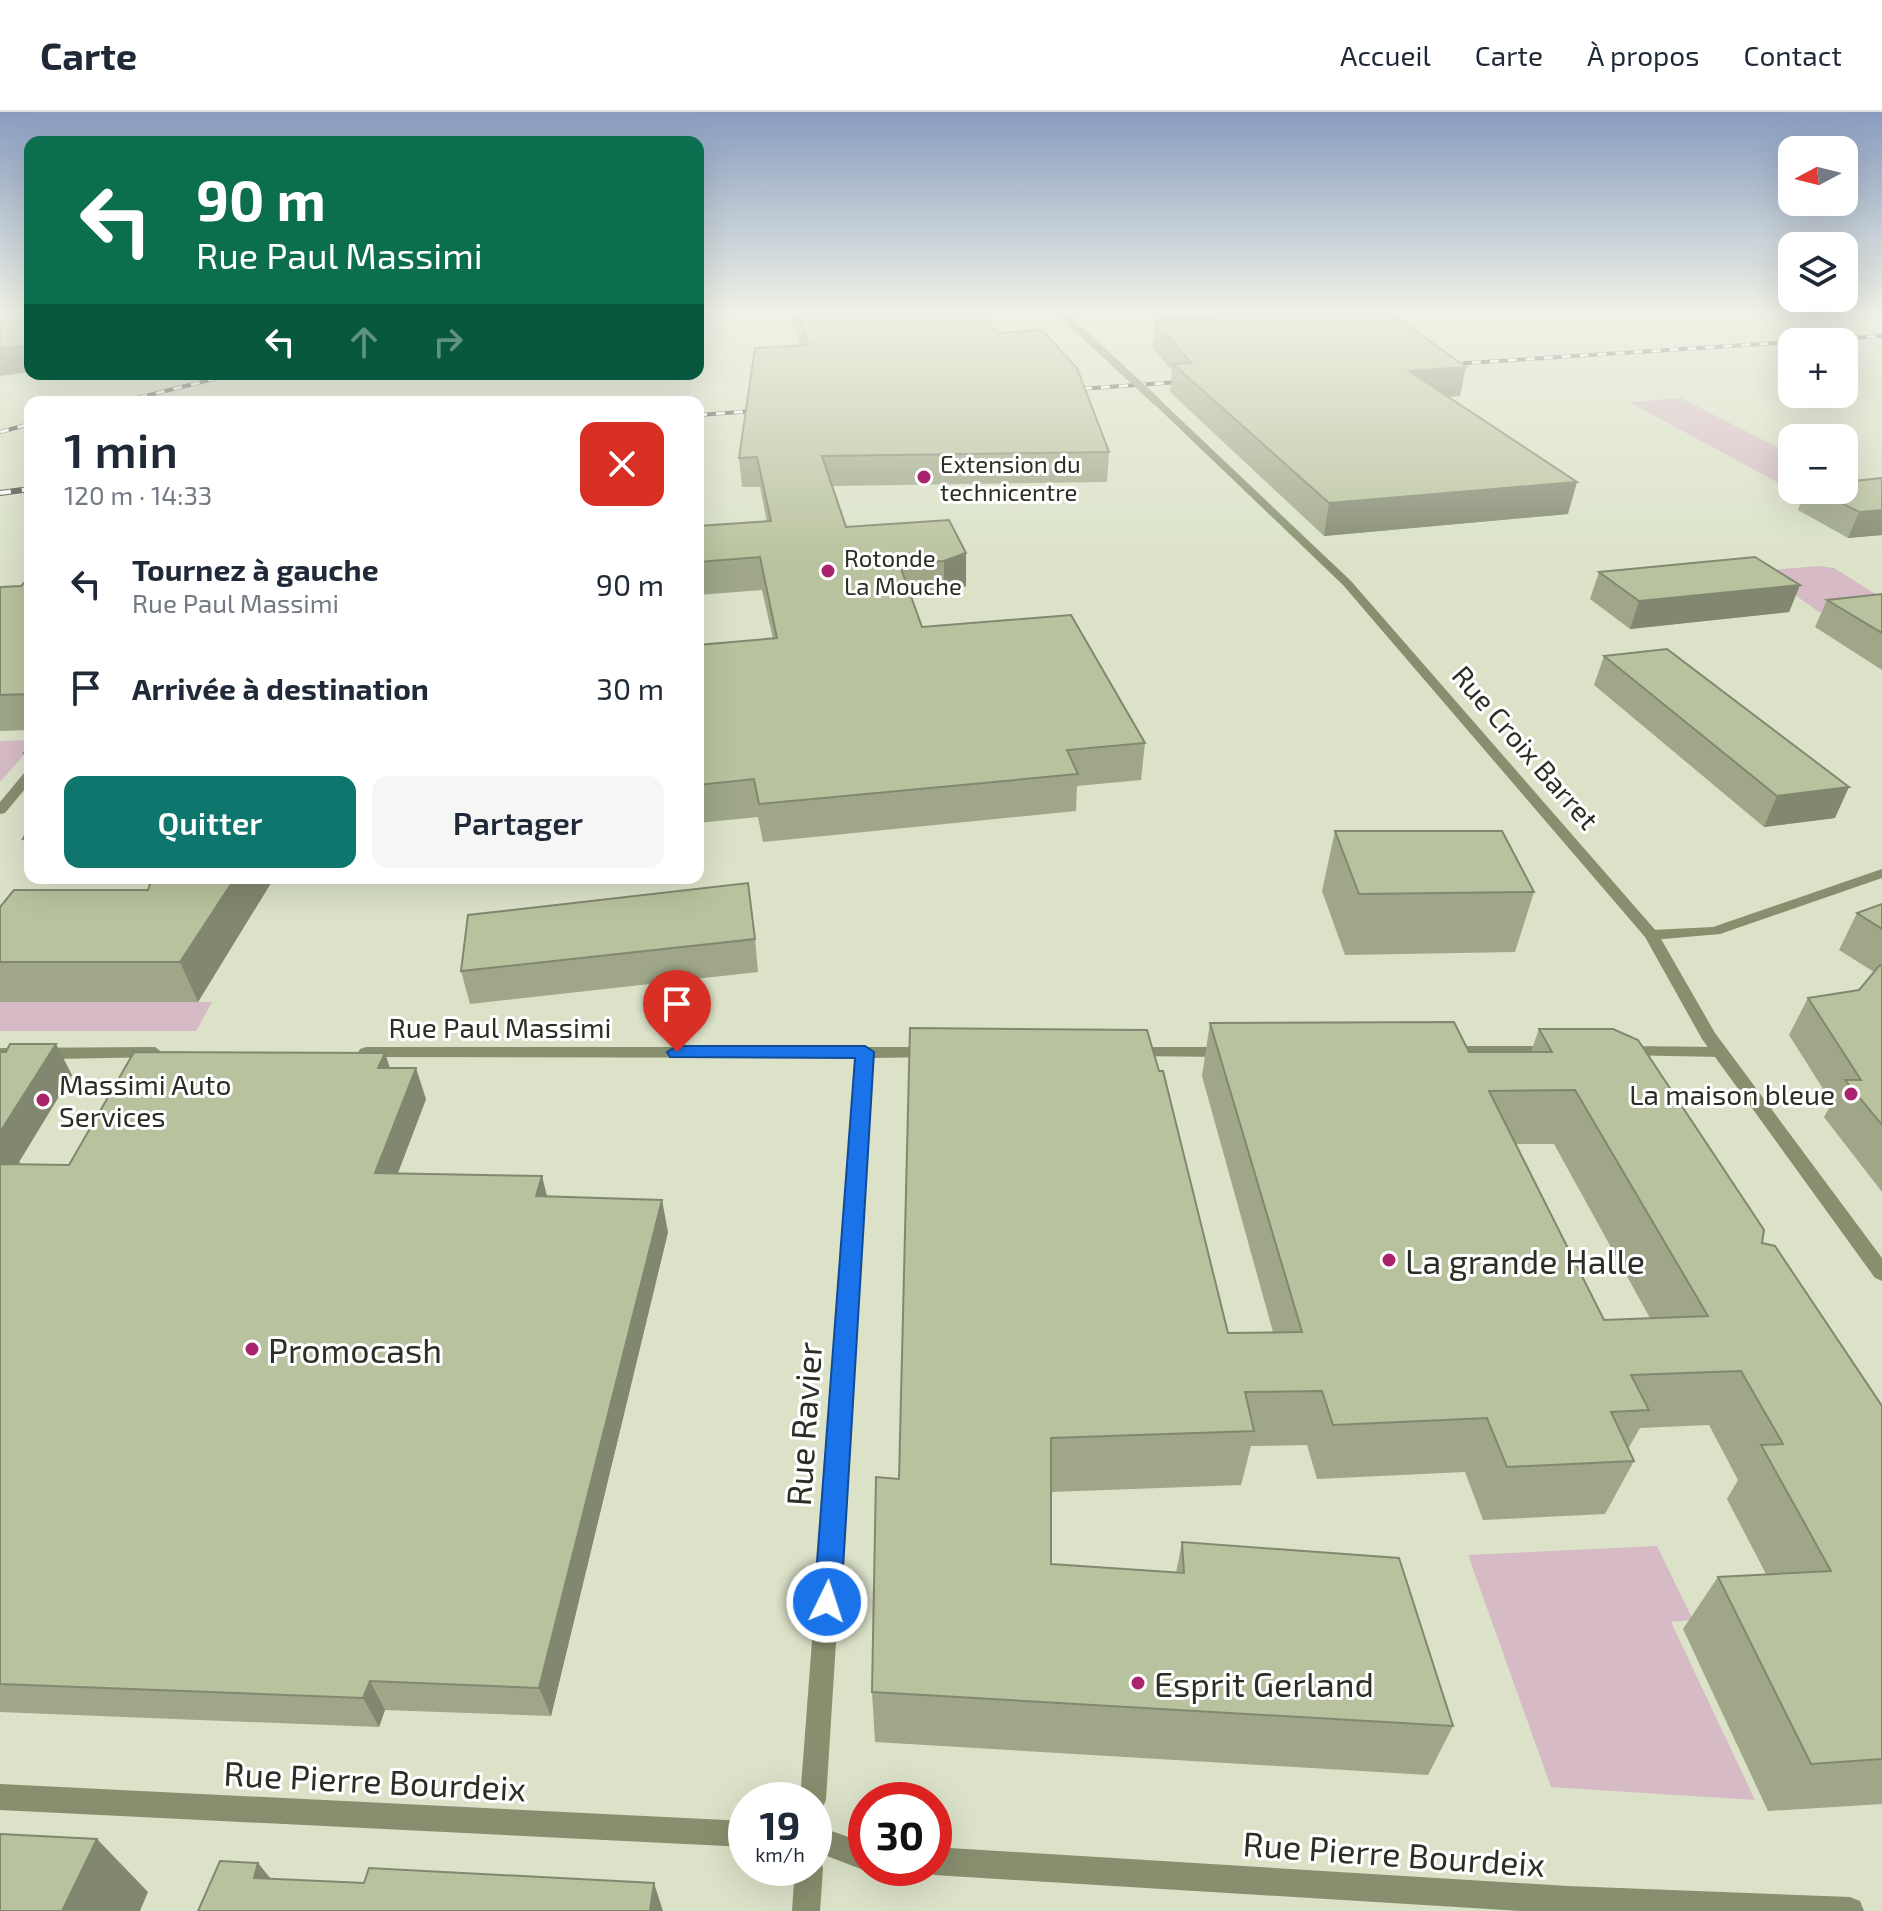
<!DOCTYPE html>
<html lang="fr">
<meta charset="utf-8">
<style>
body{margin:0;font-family:"Exo 2",sans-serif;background:#f6f6f7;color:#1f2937;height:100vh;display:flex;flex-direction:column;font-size:30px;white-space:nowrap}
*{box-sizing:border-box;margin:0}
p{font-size:26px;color:#747a83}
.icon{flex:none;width:44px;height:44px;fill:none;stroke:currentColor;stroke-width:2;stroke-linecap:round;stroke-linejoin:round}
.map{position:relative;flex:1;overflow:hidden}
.side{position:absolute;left:24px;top:284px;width:680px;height:488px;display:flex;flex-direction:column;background:#fff;border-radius:16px;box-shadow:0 8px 32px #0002}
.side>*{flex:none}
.hud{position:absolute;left:24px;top:24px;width:680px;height:244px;border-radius:16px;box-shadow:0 8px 32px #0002;background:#0b6e4f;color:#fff;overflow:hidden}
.needle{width:52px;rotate:263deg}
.fabs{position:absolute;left:1778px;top:24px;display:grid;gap:16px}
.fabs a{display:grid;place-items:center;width:80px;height:80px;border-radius:16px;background:#fff;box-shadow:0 8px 32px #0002;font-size:40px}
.speed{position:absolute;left:728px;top:1670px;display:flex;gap:16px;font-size:40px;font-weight:700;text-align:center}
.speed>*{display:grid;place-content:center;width:104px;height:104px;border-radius:50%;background:#fff;box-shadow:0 8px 32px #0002;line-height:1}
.speed small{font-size:20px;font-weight:400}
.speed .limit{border:12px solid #d22;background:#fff;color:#111}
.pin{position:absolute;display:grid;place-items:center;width:68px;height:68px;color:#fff;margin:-82px -34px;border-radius:50% 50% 50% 0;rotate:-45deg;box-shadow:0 0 8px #0007}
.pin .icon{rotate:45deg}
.me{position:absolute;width:88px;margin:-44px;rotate:4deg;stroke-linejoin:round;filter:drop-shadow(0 0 6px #0008)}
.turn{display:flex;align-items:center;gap:28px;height:168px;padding:0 40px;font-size:36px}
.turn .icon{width:104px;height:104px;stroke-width:2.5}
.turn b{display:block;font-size:56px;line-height:68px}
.lanes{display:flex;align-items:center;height:76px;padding:0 40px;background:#0003;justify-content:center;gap:40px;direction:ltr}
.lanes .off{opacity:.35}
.round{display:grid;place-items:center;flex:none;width:84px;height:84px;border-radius:16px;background:#f6f6f7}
.headline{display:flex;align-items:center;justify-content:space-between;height:136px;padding:0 40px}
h1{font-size:48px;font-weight:600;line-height:60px}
.cta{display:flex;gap:16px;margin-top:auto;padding:16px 40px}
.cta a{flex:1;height:92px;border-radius:16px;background:#0f766e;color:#fff;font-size:32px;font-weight:600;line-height:92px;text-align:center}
.cta a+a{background:#f6f6f7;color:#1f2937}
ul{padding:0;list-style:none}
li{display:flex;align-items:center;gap:24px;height:104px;padding:0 40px}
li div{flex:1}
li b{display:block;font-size:30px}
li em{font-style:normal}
header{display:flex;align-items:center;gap:48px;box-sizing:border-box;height:112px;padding:0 40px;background:#fff;border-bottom:2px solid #e0e1e3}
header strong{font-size:38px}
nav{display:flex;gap:44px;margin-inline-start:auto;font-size:28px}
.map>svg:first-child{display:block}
.green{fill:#d6bbc6}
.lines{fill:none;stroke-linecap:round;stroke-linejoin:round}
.minor{fill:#878f6e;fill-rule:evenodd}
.tertiary{fill:#878f6e;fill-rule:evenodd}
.rail-far1-casing{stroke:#43473b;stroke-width:4}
.rail-casing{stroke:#43473b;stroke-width:6}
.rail-far1{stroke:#fff;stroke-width:3;stroke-dasharray:9;stroke-linecap:butt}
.rail{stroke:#fff;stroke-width:4;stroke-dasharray:11;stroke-linecap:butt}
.tertiary-bridge{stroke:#878f6e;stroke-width:8}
.wall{fill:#9fa788;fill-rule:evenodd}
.shaded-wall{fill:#82886f}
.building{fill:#b9c29e;stroke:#82886f;stroke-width:2;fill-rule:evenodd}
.route{fill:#1a73e8;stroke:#114b97;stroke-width:2}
.poi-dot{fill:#aa246d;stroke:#fff;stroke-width:3}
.labels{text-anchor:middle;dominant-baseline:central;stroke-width:6;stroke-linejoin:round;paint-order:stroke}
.far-poi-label{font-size:24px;fill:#2b2e24;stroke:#fff;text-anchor:start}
.street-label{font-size:28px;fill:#2b2e24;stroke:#fff}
.poi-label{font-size:28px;fill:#2b2e24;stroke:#fff;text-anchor:start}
.near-poi-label{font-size:34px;fill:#2b2e24;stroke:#fff;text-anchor:start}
.near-street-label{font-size:34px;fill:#2b2e24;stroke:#fff}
</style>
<header>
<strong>Carte</strong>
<nav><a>Accueil</a><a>Carte</a><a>À propos</a><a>Contact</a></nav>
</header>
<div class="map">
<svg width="1882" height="1799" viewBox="0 0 1882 1799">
<rect width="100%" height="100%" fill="#dbe2c8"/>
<!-- green -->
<g class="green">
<path d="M1681 286 1792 343V378H1844L1799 382 1629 290Z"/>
<path d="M1818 454 1834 456 1882 486V494L1819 500 1761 459Z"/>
<path d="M30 628V636L0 670V629Z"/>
<path d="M0 890H212L196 919H0Z"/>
<path d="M1657 1434 1693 1508 1671 1510 1755 1688 1551 1675 1468 1443Z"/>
</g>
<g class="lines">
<!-- minor -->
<g class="minor">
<path d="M30 659V671L5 701 0 702V690L25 660Z"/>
<path d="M1882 757V766L1720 822 1652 828 1645 823 1652 818 1713 815Z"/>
<path d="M1450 934H1551L1559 939 1551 944 1444 943 1442 939 1444 935Z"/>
<path d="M1626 934 1721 935 1729 940 1721 945 1620 943 1618 939 1620 935Z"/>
<path d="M155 935 163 941 161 945 0 948V936Z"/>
<path d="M366 935H931L939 940 931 945 873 946 826 1688 822 1697 814 1701V1688H800L856 946 360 945 358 941 360 937Z"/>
<path d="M1134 935H1227L1235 940 1227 945 1128 944 1126 940 1128 936Z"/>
<path d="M0 1672 746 1709V1735L0 1698Z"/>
<path d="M814 1713 866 1731V1756H872L866 1759 814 1739Z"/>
<path d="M934 1735 1568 1774 1850 1785 1860 1789 1864 1799H1521L934 1763 923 1756H934Z"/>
<path d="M814 1744 819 1746 823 1756 820 1799H792L795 1756H814Z"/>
</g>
<!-- tertiary -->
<path class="tertiary" d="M1153 287H1159L1351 469 1657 820 1715 921 1882 1146V1169L1875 1166 1702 927 1645 825 1343 473 1153 291Z"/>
<!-- rail-far1 casing -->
<g class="rail-far1-casing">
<g id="rail-far1">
<path d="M1436 253 1882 224"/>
<path d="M1065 278 1193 269"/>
<path d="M121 290 234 262"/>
<path d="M698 303 766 298"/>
<path d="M0 320 30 312"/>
</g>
</g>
<!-- rail casing -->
<g class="rail-casing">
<path id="rail" d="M0 381 30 377"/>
</g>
<!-- rail-far1 -->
<use href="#rail-far1" class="rail-far1"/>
<!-- rail -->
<use href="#rail" class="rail"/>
<!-- tertiary-bridge -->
<path class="tertiary-bridge" d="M1061 201 1156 289"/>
</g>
<!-- wall -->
<g class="wall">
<path d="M791 201H982L997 221 1109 340 1107 370 832 374 846 415 966 441V474L944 481 911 483 922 515 1145 631 1141 668 1077 674 1076 699 763 730 758 705 698 711V533L773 527 762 478 698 483V414L767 410 760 375H742L739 346 801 233 792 209Z"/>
<path d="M1155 208 1460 284 1448 285 1568 402 1324 424 1170 280 1172 259 1152 235Z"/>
<path d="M1882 366V423L1848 426 1798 398 1805 378H1844Z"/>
<path d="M1599 460 1800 473 1789 500 1630 517 1590 487Z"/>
<path d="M30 470V618L0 619V475L21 474Z"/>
<path d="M1882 482V558L1815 515 1827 488Z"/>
<path d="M1604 544 1835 706 1764 715 1594 573Z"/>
<path d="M30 634V654L24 641Z"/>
<path d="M30 714V741L23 727Z"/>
<path d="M1335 719 1534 780 1515 840 1345 843 1322 779Z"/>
<path d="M152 766H274L198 890H0V795L148 778Z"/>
<path d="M1882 792V1080L1824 1005 1832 991 1789 923 1808 886 1859 878 1874 860 1839 838 1857 801Z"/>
<path d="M755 827 758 860 470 892 461 859Z"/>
<path d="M1210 911 1469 940H1531L1539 917 1762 1131 1882 1294V1692L1768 1699 1683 1517 1718 1465 1766 1462 1727 1387 1738 1368 1709 1313 1640 1316 1628 1337 1634 1349 1605 1402 1483 1408 1465 1360 1317 1367 1307 1333 1251 1334 1241 1373 1051 1380V1452L1176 1461 1182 1430 1453 1614 1428 1663 875 1630 872 1580 899 1367 1273 1220 1202 964ZM1516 1032H1554L1650 1206 1604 1208Z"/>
<path d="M0 940 72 963 19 1050 21 1052 69 1053 390 956 426 987 398 1061 547 1084 668 1120 551 1604 385 1598 379 1615 0 1600Z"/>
</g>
<!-- shaded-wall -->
<g class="shaded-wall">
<path d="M30 233V260L0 264V236Z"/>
<path d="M1466 255 1460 284 1403 288 1409 259Z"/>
<path d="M1577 370 1568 402 1324 424 1329 391Z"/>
<path d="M1882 398V423L1848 426 1859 400Z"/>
<path d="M966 441V474L944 481V449Z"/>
<path d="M1800 473 1789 500 1630 517 1639 489Z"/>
<path d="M1849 675 1835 706 1764 715 1777 684Z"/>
<path d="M235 766H274L198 890 180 850Z"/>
<path d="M56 932 72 963 19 1050 22 1055 0 1075V1020Z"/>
<path d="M385 941 395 971 378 956Z"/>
<path d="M416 956 426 987 386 1092 375 1061Z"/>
<path d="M542 1064 550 1096 536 1084Z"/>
<path d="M662 1088 668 1120 551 1604 539 1576Z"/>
<path d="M370 1569 385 1598 379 1615 363 1586Z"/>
<path d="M97 1727 148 1780 140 1799H62Z"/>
<path d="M258 1751 288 1788 254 1766Z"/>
<path d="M654 1771 663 1799H650Z"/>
</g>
<!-- building -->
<g class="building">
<path d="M0 201H30V233L0 236Z"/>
<path d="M797 201H982L997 221 1042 218 1077 256 1109 340 822 344 846 415 949 408 966 441 944 449 899 451 922 515 1071 503 1145 631 1067 638 1078 662 759 692 754 667 698 673V533L777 526 760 445 698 450V414L771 409 757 345 739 346 755 236 809 233Z"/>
<path d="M1294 201H1390L1466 255 1409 259 1577 370 1329 391 1173 252 1191 251 1155 208Z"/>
<path d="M1882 366V398L1859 400 1817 378H1844V370Z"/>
<path d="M1755 445 1800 473 1639 489 1599 460Z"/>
<path d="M25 470H30V582L0 583V475L21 474Z"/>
<path d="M1882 482V521L1827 488Z"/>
<path d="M1667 537 1849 675 1777 684 1604 544Z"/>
<path d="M30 634V641H24Z"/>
<path d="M30 714V726L23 727Z"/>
<path d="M1335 719H1502L1534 780 1359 782Z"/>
<path d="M152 766H235L180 850H0V795L14 778H148Z"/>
<path d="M748 771 755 827 461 859 468 803Z"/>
<path d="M1882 792V817L1857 801Z"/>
<path d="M1882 853V1013L1845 968H1861L1808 886 1859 878 1879 854Z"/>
<path d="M1454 910 1469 940H1552L1539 917H1613L1638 928 1764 1118 1762 1131 1775 1134 1882 1294V1647L1811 1652 1718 1465 1831 1459 1761 1333 1783 1332 1741 1259 1631 1263 1649 1298 1611 1300 1634 1349 1507 1355 1487 1306 1333 1313 1322 1279 1245 1280 1254 1319 1051 1326V1452L1184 1461 1182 1430 1399 1446 1453 1614 872 1580 876 1365 899 1367 910 916 1147 918 1159 959H1163L1228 1221 1302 1220 1210 911ZM1575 978 1708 1204 1604 1208 1489 979Z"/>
<path d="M10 932H56L0 1020V940H6Z"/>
<path d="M134 940 385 941 378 956H416L375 1061 542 1064 536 1084 662 1088 539 1576 370 1569 363 1586 0 1572V1052L69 1053Z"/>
<path d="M0 1722 97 1727 62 1799H0Z"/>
<path d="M220 1749 258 1751 254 1766 364 1771 369 1756 654 1771 650 1799H198Z"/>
</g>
<!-- sky -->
<linearGradient id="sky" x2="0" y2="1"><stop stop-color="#899cc0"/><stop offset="0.44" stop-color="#eff2e6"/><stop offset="1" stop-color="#eff2e6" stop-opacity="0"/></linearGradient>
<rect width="1882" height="453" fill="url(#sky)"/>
<!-- route -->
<path class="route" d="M677 934H865L874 940 841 1490 837 1500 827 1503 818 1500 814 1490 855 946 670 945 667 940Z"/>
<!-- markers -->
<g class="poi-dot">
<circle cx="924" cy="365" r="8"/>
<circle cx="828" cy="459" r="8"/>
<circle cx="1851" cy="982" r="8"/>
<circle cx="43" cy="988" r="8"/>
<circle cx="1389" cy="1148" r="8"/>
<circle cx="252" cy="1237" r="8"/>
<circle cx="1138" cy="1571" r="8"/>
</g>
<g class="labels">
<!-- far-poi labels -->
<g class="far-poi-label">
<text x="940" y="351">Extension du<tspan x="940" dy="28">technicentre</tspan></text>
<text x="844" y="445">Rotonde<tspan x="844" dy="28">La Mouche</tspan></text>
</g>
<!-- street labels -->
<g class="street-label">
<text transform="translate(1526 635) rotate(49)">Rue Croix Barret</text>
<text x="500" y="915">Rue Paul Massimi</text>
</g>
<!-- poi labels -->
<g class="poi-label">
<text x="59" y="972">Massimi Auto<tspan x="59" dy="32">Services</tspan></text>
<text x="1835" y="982" text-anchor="end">La maison bleue</text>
</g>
<!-- near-poi labels -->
<g class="near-poi-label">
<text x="1405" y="1148">La grande Halle</text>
<text x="268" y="1237">Promocash</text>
<text x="1154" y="1571">Esprit Gerland</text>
</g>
<!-- near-street labels -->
<g class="near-street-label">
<text transform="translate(803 1312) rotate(-86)">Rue Ravier</text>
<text transform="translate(375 1668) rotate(3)">Rue Pierre Bourdeix</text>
<text transform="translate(1394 1741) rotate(4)">Rue Pierre Bourdeix</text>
</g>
</g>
</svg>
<div class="fabs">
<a><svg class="needle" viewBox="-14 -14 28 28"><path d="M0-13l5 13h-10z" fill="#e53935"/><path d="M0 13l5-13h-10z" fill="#747a83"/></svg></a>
<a><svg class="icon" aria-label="layers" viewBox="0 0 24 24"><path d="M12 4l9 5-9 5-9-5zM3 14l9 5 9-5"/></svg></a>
<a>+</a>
<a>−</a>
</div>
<div class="speed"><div>19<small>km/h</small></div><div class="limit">30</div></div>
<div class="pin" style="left:677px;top:940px;background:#d93025"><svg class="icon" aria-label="arrive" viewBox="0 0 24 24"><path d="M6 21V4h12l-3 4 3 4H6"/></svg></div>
<svg class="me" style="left:827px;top:1490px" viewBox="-20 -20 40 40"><circle r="17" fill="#1a73e8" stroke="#fff" stroke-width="3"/><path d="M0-11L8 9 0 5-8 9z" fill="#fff"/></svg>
<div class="hud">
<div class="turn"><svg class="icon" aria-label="left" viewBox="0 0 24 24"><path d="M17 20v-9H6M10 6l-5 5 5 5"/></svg><div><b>90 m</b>Rue Paul Massimi</div></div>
<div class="lanes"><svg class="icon" aria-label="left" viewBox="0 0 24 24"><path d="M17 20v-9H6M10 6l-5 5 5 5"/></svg><svg class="icon off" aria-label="ahead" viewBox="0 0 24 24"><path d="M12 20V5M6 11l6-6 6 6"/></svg><svg class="icon off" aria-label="right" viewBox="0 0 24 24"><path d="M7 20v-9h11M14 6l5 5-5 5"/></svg></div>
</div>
<section class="side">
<div class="headline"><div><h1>1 min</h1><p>120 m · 14:33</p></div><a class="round" style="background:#d93025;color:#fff"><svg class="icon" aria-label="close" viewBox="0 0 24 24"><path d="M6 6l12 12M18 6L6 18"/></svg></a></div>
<ul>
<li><svg class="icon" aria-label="left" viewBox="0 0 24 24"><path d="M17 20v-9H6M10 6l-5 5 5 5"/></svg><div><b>Tournez à gauche</b><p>Rue Paul Massimi</p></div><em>90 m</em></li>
<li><svg class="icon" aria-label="arrive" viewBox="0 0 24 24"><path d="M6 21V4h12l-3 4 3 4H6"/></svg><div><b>Arrivée à destination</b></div><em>30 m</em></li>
</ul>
<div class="cta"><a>Quitter</a><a>Partager</a></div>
</section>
</div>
